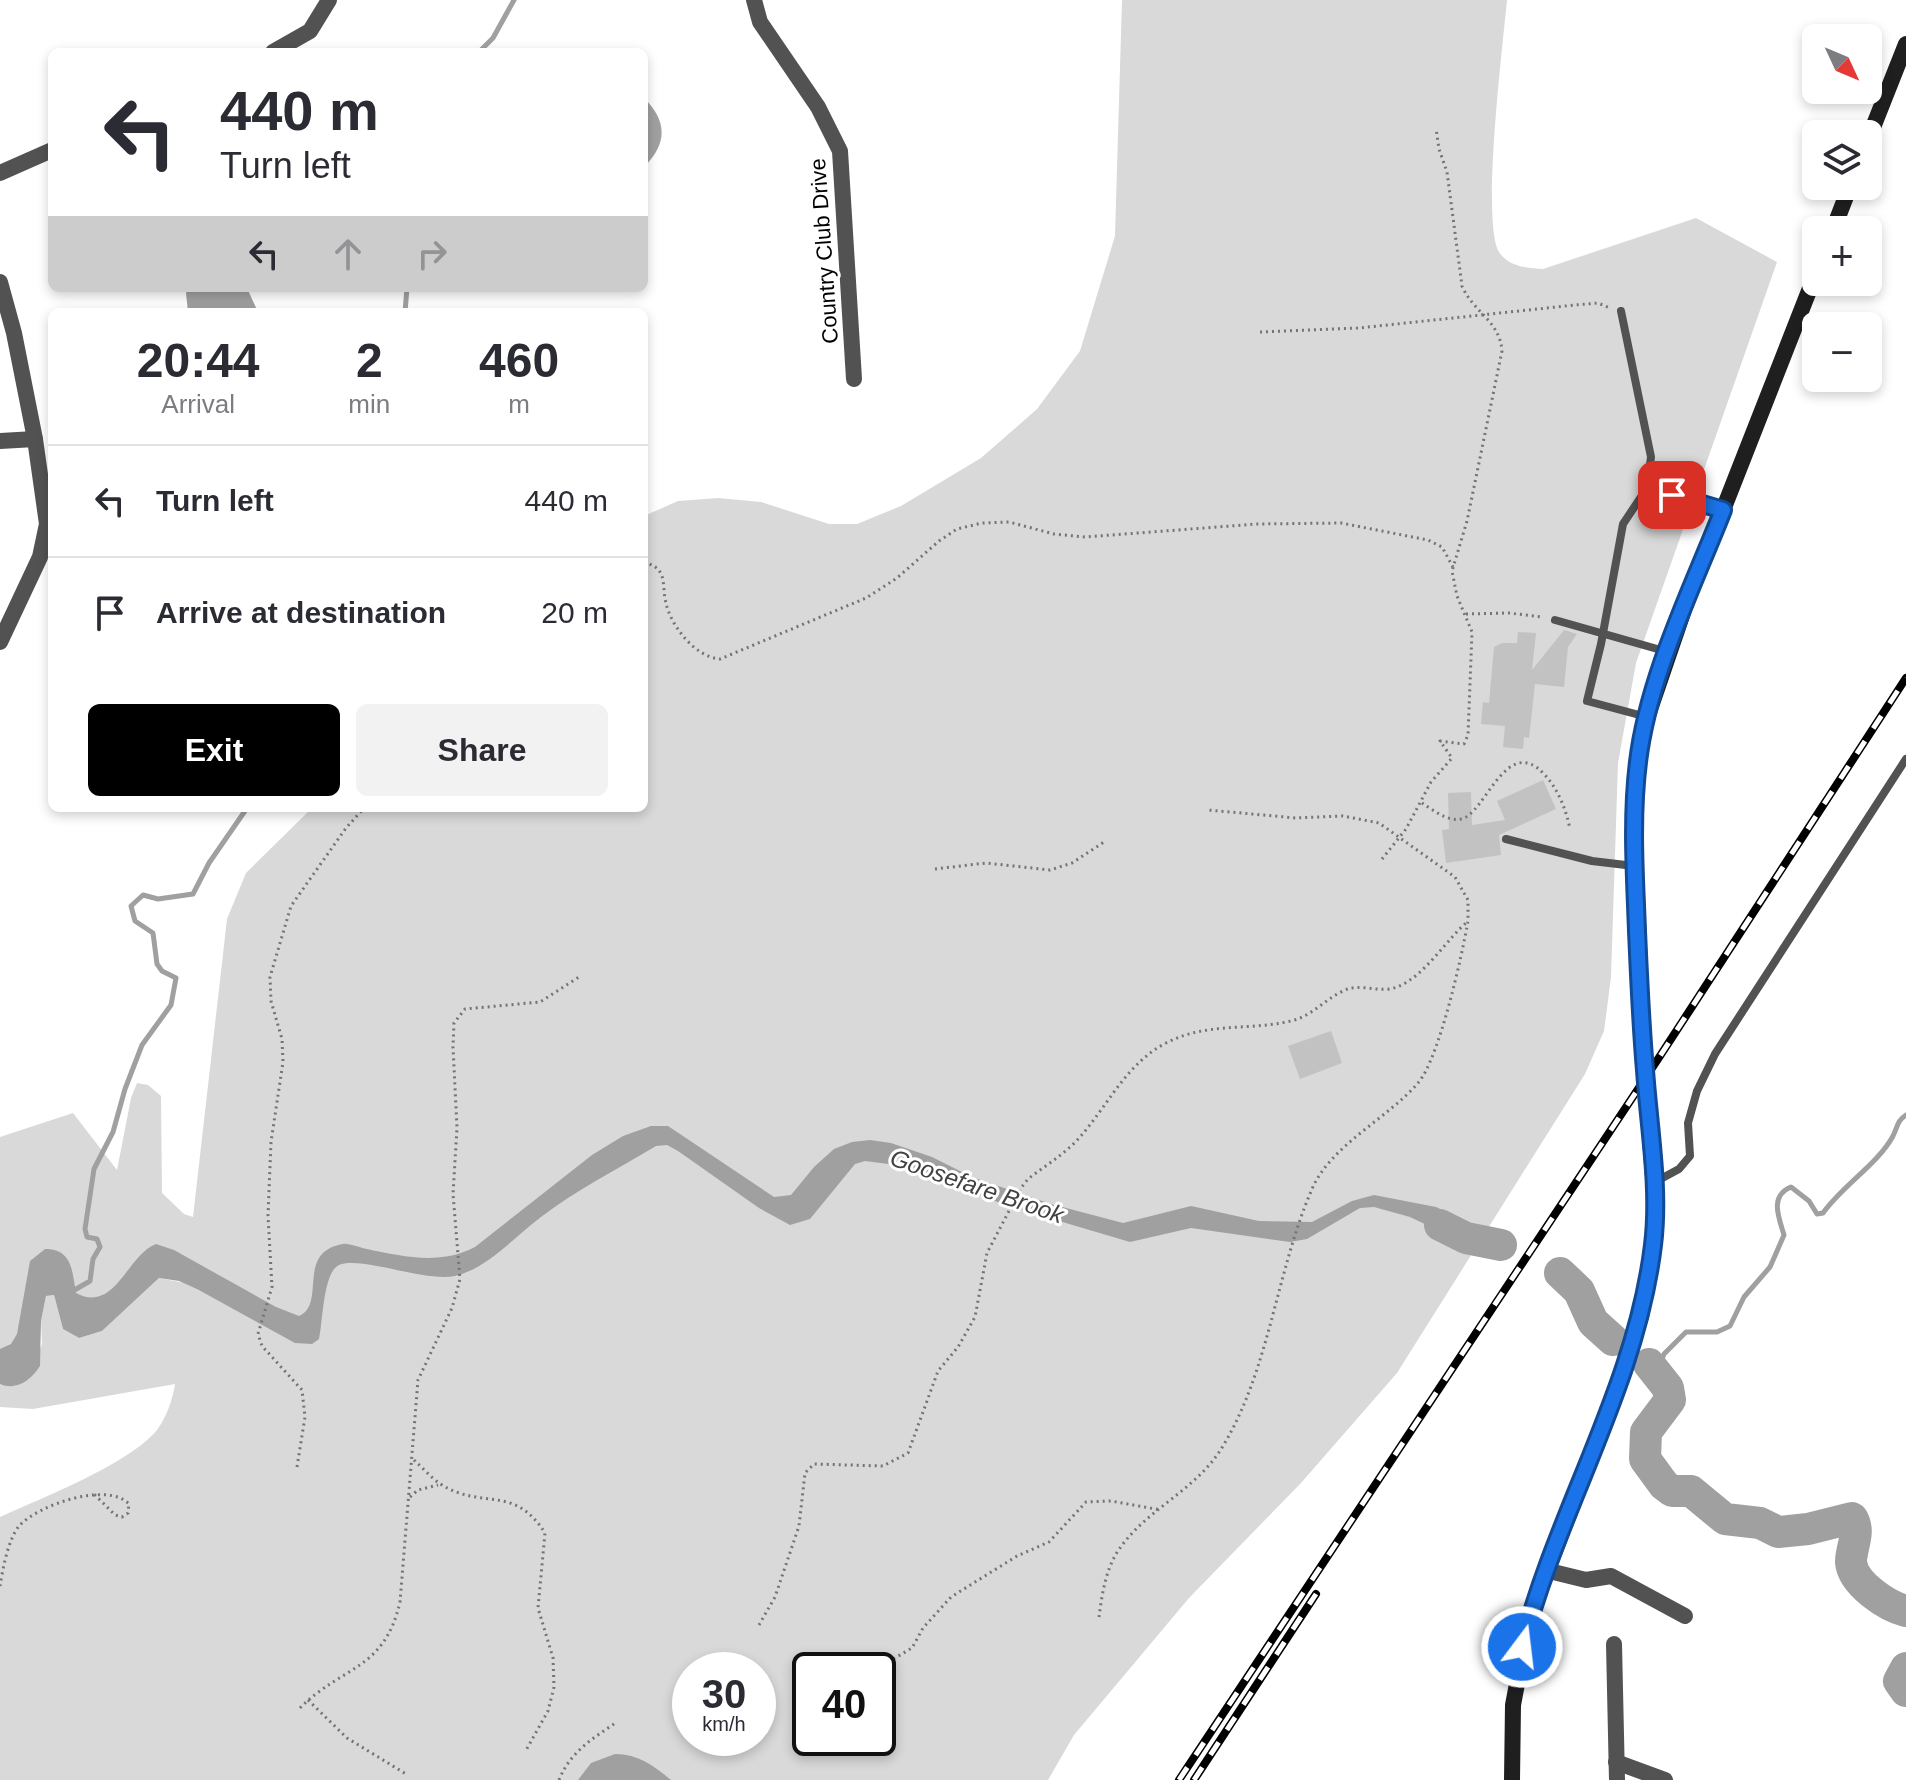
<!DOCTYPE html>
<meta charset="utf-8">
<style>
body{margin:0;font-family:Helvetica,sans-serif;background:#f2f2f3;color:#2b2b33;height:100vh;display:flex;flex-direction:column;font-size:30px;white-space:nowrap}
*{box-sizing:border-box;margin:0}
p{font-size:26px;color:#7c7c81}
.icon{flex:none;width:44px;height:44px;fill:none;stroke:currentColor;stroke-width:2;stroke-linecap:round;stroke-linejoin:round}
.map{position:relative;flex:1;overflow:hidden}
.drawer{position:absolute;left:48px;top:308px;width:600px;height:504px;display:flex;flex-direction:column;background:#fff;border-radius:12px;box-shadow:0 4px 12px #0003}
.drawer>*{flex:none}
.guide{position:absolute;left:48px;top:48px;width:600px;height:244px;border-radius:12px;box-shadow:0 4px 12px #0003;background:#fff;color:#2b2b33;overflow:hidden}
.needle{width:52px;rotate:134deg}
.fabs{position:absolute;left:1802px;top:24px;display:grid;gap:16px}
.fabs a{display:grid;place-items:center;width:80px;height:80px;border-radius:12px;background:#fff;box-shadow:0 4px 12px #0003;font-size:40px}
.speed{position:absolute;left:672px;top:1652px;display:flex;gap:16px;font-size:40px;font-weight:700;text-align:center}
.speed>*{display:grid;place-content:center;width:104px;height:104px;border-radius:50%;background:#fff;box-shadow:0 4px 12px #0003;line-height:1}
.speed small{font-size:20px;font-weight:400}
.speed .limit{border:4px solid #111;border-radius:12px;background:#fff;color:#111}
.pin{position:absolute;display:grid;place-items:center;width:68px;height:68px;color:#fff;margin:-34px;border-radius:16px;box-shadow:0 4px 12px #0006}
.me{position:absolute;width:88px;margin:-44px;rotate:15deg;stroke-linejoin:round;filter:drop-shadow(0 0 6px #0008)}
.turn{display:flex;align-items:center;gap:28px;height:168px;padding:0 40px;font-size:36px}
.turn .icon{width:104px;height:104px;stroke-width:2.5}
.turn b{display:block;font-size:56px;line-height:68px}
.lanes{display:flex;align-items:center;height:76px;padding:0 40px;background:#0003;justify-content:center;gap:40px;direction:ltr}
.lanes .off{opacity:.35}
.eta{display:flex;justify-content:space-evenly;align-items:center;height:136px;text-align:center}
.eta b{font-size:48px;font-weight:600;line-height:56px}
.action{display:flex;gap:16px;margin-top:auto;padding:16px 40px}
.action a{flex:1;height:92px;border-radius:12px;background:#000;color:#fff;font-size:32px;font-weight:600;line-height:92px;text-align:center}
.action a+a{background:#f2f2f3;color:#2b2b33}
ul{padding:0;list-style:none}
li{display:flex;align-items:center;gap:24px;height:112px;padding:0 40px;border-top:2px solid #e1e1e2}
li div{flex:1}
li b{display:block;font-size:30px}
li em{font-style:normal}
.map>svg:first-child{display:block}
.green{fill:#d9d9d9;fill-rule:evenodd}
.water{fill:#a0a0a0}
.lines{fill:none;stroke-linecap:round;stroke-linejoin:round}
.stream{stroke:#a0a0a0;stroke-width:5}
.river{stroke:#a0a0a0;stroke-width:32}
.building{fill:#c2c2c2}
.path{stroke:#747474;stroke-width:3;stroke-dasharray:2 4;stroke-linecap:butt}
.lane{stroke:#525252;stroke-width:8}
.street{stroke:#525252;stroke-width:16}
.secondary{stroke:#1f1f1f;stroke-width:16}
.rail-casing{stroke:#000;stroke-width:8}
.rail{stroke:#fff;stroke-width:5;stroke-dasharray:15;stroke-linecap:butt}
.route-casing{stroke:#114b97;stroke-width:20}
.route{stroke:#1a73e8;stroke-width:14}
.labels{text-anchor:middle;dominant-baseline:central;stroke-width:6;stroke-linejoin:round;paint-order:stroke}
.street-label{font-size:22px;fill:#000;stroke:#fff}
.water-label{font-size:24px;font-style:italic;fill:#414141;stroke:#fff}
</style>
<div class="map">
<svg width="1906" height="1780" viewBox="0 0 1906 1780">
<rect width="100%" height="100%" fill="#fff"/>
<!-- green -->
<path class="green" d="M1122 0H1507C1503 44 1481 222 1499 252 1509 267 1527 268 1543 269L1696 218 1777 262 1636 663 1618 763 1611 977 1604 1031 1585 1074 1397 1373 1301 1483 1189 1598 1074 1735 1048 1780H0V1517C42 1498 129 1464 157 1430 166 1418 173 1399 175 1384L33 1409 0 1407V1384L15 1386 29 1379 42 1344 41 1321 46 1296 54 1295 63 1329 79 1338 102 1331 159 1278 185 1283 170 1262 106 1301 75 1305 57 1264 21 1345 0 1359V1137L73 1113 117 1170 131 1098 137 1083 148 1085 161 1096 162 1193 184 1214 193 1217 227 919 246 873 312 808H644V516L678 501 718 498 761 502 829 524H857L901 506 981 458 1037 409 1080 351 1115 236ZM690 1670H758V1738H690ZM810 1670H878V1738H810Z"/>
<!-- water -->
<g class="water">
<path d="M644 98C667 121 668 143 644 167Z"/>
<path d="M188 288H247L258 312H188L186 293Z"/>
<path d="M651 1126H668L774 1197 791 1195 814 1167 834 1149 852 1142 870 1140 891 1143 932 1157 972 1177 1051 1204 1123 1223 1191 1206 1259 1221 1312 1222 1352 1201 1374 1195 1436 1207 1466 1221 1484 1234 1475 1248 1410 1217 1374 1207 1360 1208 1307 1239 1290 1242 1191 1228 1130 1242 1008 1206 904 1166 865 1161 855 1164 810 1219 790 1225 759 1208 678 1151 667 1145 656 1146C618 1169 576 1190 541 1217 514 1237 488 1268 455 1276 424 1282 361 1256 339 1265 323 1272 323 1322 319 1339L312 1344 295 1343 197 1289 179 1281 159 1278 102 1331 79 1338 63 1329 54 1295 46 1296 41 1321 40 1366C31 1380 17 1391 0 1384V1349L11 1344 17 1334 30 1261 45 1249C73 1249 72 1272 76 1293 115 1314 127 1255 156 1244L174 1250 276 1307 299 1316C327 1304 295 1252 343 1244 349 1243 360 1248 367 1249 404 1257 441 1265 475 1247L592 1155 623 1136Z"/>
<path d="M615 1754C638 1754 654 1766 671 1780H578L591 1763Z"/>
</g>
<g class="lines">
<!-- stream -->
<g class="stream">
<path d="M479 52 493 38 514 0"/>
<path d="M405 312 407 288"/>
<path d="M71 1292 90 1281 93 1259 100 1247 97 1239 87 1237 85 1229 94 1169 113 1132 125 1089 142 1045 171 1005 176 978 162 971 157 964 153 933 135 921 131 906 143 895 158 899 193 894 209 863 247 808"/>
<path d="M1657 1373 1664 1354 1686 1332H1717L1730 1326 1744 1297 1770 1267 1784 1235C1779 1218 1769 1196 1791 1187L1809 1201 1817 1214 1823 1213C1843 1185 1878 1164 1893 1136 1898 1126 1897 1121 1906 1115"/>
</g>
<!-- river -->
<g class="river">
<path d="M1440 1225 1466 1238 1501 1245"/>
<path d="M1560 1273 1579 1291 1593 1322 1613 1340"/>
<path d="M1649 1364 1668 1388 1670 1400 1646 1432 1645 1459 1664 1485 1672 1491H1691L1725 1519 1760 1523 1778 1532 1808 1529 1852 1518C1861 1532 1851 1547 1851 1562 1853 1584 1887 1606 1906 1611"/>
<path d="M1906 1668 1899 1681 1906 1691"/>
</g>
</g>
<!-- building -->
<g class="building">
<path d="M1564 630 1577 634 1568 647 1564 687 1535 684 1529 738 1524 737 1523 749 1503 747 1505 726 1481 724 1483 702 1489 703 1494 647 1502 643H1517L1518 632 1536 633 1532 670Z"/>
<path d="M1543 780 1556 809 1499 835 1501 855 1446 863 1442 830 1449 829 1448 793 1471 792 1472 825 1505 820 1497 801Z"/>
<path d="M1331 1031 1342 1063 1300 1079 1288 1046Z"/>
</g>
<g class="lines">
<!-- path -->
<g class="path">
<path d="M1260 332 1359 328 1575 305 1598 303 1610 308"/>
<path d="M644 562C650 564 656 566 660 572 665 580 663 593 666 603 671 626 695 657 720 659L866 598 897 578 939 541 957 529 982 523 1009 522 1054 534 1085 537 1257 524 1341 523 1428 540 1442 547 1453 567"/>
<path d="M1466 614 1509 613 1541 617"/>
<path d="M1422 803C1433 810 1448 822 1461 819 1485 815 1506 733 1544 774 1558 789 1566 809 1570 829"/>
<path d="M1382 859 1406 829 1431 782 1452 758 1440 741 1464 744 1468 735 1472 632 1457 596 1452 571 1467 521 1502 351C1500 321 1473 312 1462 286L1447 172 1439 149 1436 128"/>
<path d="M935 869 986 863 1050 870 1072 863 1104 842"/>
<path d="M414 1460C423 1468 431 1478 442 1485 483 1510 514 1484 545 1533L538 1608 553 1658 554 1687 548 1711 525 1752"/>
<path d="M297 1467 305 1417 302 1390 262 1346 258 1334 272 1287 268 1216 271 1142 283 1062 282 1039 271 1001 270 977 291 906 346 828 364 808"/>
<path d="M410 1497 418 1490 438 1485"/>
<path d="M0 1586C3 1568 8 1540 19 1526 38 1505 107 1481 129 1504L128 1513 122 1517 115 1515 94 1494"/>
<path d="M1099 1617C1102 1594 1106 1567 1120 1548 1148 1508 1197 1490 1223 1446 1270 1368 1276 1272 1312 1189 1331 1145 1387 1119 1418 1083 1439 1059 1462 956 1468 921V900L1455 877 1379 823 1343 816 1296 818 1208 810"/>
<path d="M759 1625 775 1597 799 1526 805 1473 814 1464 883 1466 908 1453 938 1371 958 1347 975 1317 987 1253 1021 1188 1028 1179C1046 1165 1065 1154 1080 1137 1108 1105 1127 1063 1166 1043 1206 1022 1248 1031 1291 1021 1312 1016 1324 1000 1343 991 1359 982 1379 994 1397 987 1425 976 1445 941 1468 921"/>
<path d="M883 1665 912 1648 923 1628 951 1597 1017 1556 1049 1542 1086 1502 1111 1501 1161 1510"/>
<path d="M308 1700 347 1738 406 1774"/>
<path d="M300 1708C343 1665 384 1671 400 1602L418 1380 452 1308 460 1279 453 1194 457 1128 453 1047 454 1023 465 1009 540 1002 579 977"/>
<path d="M559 1780C570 1752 593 1738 617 1722"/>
</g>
<!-- lane -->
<g class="lane">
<path d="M1621 311 1651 457 1647 488 1623 524 1601 644 1587 701 1647 717"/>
<path d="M1647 488 1723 510"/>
<path d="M1555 620 1668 652"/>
<path d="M1506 839 1592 861 1634 866"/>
<path d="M1655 1182 1679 1169 1690 1156 1688 1123 1697 1091 1715 1054 1906 759"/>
</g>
<!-- street -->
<g class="street">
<path d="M754 0 760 22 818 107 840 151 854 379"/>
<path d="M273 52 310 31 329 0"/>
<path d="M0 173 52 150"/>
<path d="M0 282 14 333 35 439 47 524 40 557 0 642"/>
<path d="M0 441 35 439"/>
<path d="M1545 1570 1586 1580 1611 1576 1685 1616"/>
<path d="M1614 1644 1617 1780"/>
<path d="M1616 1762 1665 1780"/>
</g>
<!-- secondary -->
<g class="secondary">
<path d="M1868 140 1906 44"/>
<path d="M1833 230 1850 186"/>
<path d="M1512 1780 1513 1705 1530 1615 1625 1370 1641 1316 1651 1263 1655 1203 1643 1047 1634 820 1638 758 1644 727 1685 607 1816 273"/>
</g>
<!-- rail casing -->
<g class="rail-casing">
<g id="rail">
<path d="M1179 1780 1660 1056 1906 678"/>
<path d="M1194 1780 1316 1594"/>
</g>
</g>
<!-- rail -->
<use href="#rail" class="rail"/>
</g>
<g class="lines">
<!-- route casing -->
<g class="route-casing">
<path id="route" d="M1522 1647C1557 1510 1636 1387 1653 1245 1660 1188 1649 1128 1645 1070 1641 1024 1639 977 1637 931 1635 875 1631 818 1638 762 1648 677 1692 589 1723 510L1672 495"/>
</g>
<!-- route -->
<use href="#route" class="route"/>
</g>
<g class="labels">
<!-- street labels -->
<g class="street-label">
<text transform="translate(824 251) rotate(-94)">Country Club Drive</text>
</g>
<!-- water labels -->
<g class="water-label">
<text transform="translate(977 1186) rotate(19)">Goosefare Brook</text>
</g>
</g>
</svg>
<div class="fabs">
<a><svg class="needle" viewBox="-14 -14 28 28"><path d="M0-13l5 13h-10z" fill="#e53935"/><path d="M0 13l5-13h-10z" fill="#7c7c81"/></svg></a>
<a><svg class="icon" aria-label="layers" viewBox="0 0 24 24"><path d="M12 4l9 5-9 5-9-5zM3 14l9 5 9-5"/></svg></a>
<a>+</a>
<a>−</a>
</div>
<div class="speed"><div>30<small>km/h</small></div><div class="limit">40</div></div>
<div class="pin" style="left:1672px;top:495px;background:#d93025"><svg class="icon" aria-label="arrive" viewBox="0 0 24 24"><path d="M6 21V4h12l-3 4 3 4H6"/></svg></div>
<svg class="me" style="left:1522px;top:1647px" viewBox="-20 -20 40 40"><circle r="17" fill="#1a73e8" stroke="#fff" stroke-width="3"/><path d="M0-11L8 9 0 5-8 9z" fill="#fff"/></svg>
<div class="guide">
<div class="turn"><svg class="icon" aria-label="left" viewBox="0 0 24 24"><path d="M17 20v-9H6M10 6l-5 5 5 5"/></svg><div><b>440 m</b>Turn left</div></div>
<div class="lanes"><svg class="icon" aria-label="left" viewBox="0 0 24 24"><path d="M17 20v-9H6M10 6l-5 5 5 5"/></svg><svg class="icon off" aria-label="ahead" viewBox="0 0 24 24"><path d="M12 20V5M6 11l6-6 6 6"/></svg><svg class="icon off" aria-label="right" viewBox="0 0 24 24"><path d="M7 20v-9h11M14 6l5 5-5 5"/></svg></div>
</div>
<section class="drawer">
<div class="eta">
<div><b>20:44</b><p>Arrival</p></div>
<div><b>2</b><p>min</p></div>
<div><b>460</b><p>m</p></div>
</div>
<ul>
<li><svg class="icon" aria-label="left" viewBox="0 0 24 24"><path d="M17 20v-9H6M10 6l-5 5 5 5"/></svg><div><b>Turn left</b></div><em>440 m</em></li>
<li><svg class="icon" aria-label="arrive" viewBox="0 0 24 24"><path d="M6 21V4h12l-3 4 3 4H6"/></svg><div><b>Arrive at destination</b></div><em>20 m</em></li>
</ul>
<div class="action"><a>Exit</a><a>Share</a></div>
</section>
</div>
